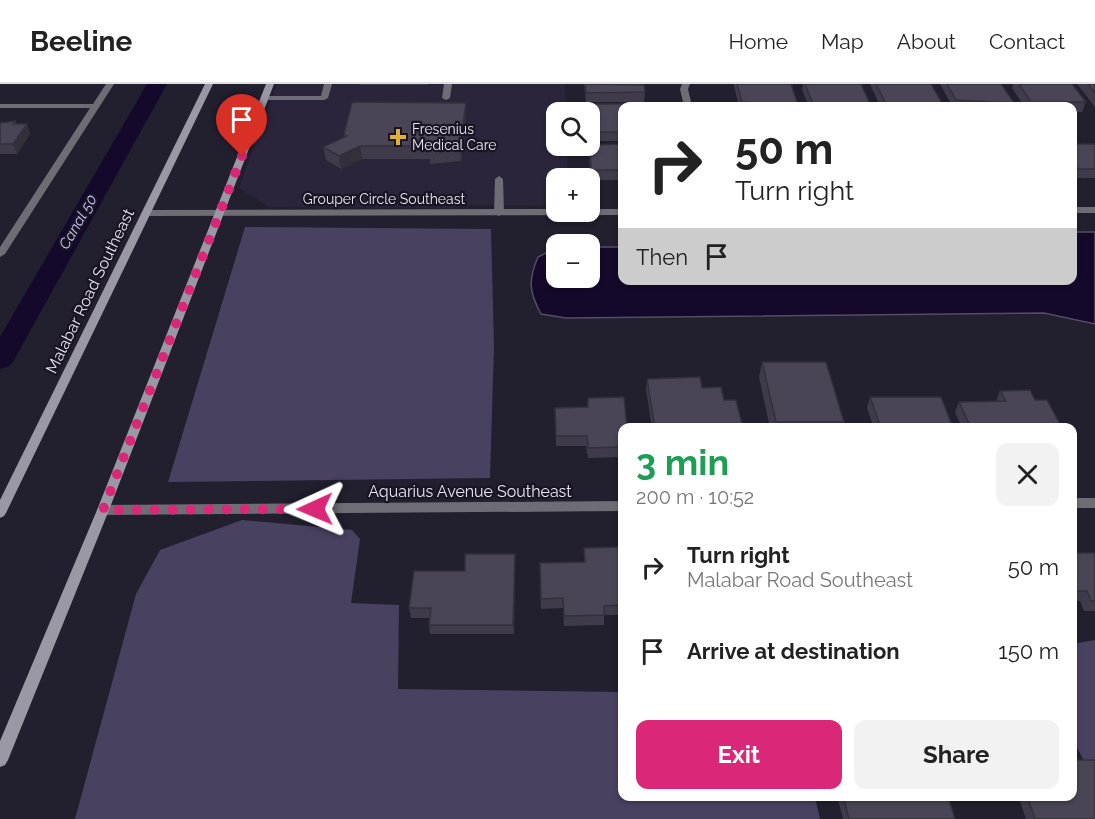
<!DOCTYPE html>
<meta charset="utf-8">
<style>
body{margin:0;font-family:Raleway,sans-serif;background:#f2f2f2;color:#222;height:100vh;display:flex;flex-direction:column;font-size:22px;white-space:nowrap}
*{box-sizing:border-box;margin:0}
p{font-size:20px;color:#767676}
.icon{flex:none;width:33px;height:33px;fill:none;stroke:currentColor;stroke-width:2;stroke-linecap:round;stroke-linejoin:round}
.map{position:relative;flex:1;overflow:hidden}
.panel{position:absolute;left:618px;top:339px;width:459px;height:378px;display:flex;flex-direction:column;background:#fff;border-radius:12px;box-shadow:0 2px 4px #0004}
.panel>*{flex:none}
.banner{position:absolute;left:618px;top:18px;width:459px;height:183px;border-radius:12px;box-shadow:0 2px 4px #0004;background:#fff;color:#222;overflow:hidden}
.fabs{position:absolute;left:546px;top:18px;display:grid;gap:12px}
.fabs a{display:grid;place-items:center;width:54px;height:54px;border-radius:12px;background:#fff;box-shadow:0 2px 4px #0004;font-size:30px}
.pin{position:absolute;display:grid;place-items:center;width:51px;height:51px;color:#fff;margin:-62px -26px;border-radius:50% 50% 50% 0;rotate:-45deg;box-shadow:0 0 6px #0007}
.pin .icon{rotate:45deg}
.me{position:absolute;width:66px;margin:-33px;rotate:269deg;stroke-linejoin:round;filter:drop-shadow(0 0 4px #0008)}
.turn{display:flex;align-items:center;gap:21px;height:126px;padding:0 18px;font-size:27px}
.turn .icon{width:78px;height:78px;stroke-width:2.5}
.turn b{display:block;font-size:42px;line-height:51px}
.then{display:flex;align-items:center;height:57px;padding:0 18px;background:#0003;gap:12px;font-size:22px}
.round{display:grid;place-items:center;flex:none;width:63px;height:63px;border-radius:12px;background:#f2f2f2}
.summary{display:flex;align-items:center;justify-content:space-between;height:102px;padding:0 18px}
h1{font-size:36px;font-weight:700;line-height:45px;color:#1e9e55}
.cta{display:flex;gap:12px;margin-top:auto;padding:12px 18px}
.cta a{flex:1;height:69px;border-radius:12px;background:#db2777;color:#fff;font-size:24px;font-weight:700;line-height:69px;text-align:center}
.cta a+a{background:#f2f2f2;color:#222}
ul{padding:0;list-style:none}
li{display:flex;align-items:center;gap:18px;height:84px;padding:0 18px}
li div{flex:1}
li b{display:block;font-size:22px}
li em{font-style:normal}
header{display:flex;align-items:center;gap:36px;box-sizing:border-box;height:84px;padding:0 30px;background:#fff;border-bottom:2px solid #e0e0e0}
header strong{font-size:28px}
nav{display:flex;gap:33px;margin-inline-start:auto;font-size:21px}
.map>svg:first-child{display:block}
.built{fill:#2a253a}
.green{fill:#494160}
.water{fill:#15092b;stroke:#554c67;stroke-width:1.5}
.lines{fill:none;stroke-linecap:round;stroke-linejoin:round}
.canal{fill:#15092b;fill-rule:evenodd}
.lane{fill:#6e6c75;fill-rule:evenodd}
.street{fill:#6e6c75;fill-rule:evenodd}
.secondary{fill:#9a98a5;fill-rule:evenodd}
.wall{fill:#3f3b4a}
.shaded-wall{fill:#33303c}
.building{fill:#494556;stroke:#33303c;stroke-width:1.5}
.route{stroke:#db2777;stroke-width:10;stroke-dasharray:0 18}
.poi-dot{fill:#e0b034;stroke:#191524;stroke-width:2}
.labels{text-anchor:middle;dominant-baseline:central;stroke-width:4.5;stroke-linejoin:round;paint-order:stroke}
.far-poi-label{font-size:14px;fill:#e9e7f2;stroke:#191524;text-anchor:start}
.far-street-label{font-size:14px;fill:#e9e7f2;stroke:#191524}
.far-water-label{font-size:15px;font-style:italic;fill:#d2c5fc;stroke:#191524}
.street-label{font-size:16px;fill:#e9e7f2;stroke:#191524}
</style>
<header>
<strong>Beeline</strong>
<nav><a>Home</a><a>Map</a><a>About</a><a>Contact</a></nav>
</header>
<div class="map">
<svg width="1095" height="735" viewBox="0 0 1095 735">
<rect width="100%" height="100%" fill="#221f2e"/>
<!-- built -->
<path class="built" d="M277 0H565L566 28H556V62H567L568 94H556V122L469 121 451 124 269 123 239 104Z"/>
<!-- green -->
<g class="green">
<path d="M245 143 491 145 494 263 490 394 168 398Z"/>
<path d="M242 436 352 446 360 455 351 519 399 521 398 605 622 608V712L815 713 820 735H75L136 510 160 466Z"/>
<path d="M1095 556V698L1073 656 1072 560Z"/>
</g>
<!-- water -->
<path class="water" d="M1073 148H1095V240L1044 229 566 234 541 230C529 208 528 196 538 173L556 164V194H590V163H622V196H1072Z"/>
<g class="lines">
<!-- canal -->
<path class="canal" d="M147 0H167L14 276 10 282 0 285V253Z"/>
<!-- lane -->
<g class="lane">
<path d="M324 0H332L328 14 324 16H264L260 14 264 12H321Z"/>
<path d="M444 0H452L450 14 446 16 442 14Z"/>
<path d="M499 92 503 95 504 129 499 132 494 129 495 95Z"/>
</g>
<!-- street -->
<g class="street">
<path d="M106 0H114L5 170 0 173V163L90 24H0V20H93Z"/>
<path d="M682 0H690L688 5 692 22H684L680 5Z"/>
<rect x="1072" y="123" width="23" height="6"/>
<path d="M556 125V128H590V125H622V131L146 132 141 129 146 126Z"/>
<rect x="1072" y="414" width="23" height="10"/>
<path d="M622 417V427L103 431 99 429 97 426 99 423 103 421Z"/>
</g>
<!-- secondary -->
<g class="secondary">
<path d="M205 0H213L6 429 4 432 0 434V416Z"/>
<path d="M266 0H274L109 426 8 676 5 681 0 683V657L97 426Z"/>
</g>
</g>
<!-- wall -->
<g class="wall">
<rect x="360" y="0" width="68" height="1"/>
<path d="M584 0H639L645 8 644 18H586Z"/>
<path d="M734 0H791L798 21V22H739L734 2Z"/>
<path d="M803 0H861L870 20V22H809L802 6Z"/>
<path d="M870 0H931L942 19 941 22H880Z"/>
<path d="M940 0H1001L1014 19 1013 22H952Z"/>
<path d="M1013 0H1072L1086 18 1082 28H1072V22H1024L1012 4Z"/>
<path d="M1077 0H1095V23Z"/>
<path d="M466 19V32L461 77 430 80V75H362L341 85 326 76 323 63 344 53V50Z"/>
<path d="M591 20 622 22V57H590V32H591Z"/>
<path d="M15 37 17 40H27L30 50 17 70H0V39Z"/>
<path d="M622 60V96H590L589 62Z"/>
<path d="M1072 60H1095V94H1074L1072 92Z"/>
<path d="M762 278 844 338 843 344H770L759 293Z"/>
<path d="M647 295 702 304 724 316 743 344H652L646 305Z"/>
<path d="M1000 307 1035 316 1062 344H962L955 328 959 318 996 317Z"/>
<path d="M870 313 953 344H874L867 324Z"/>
<path d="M588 314 622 344V373L588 374 586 362H556L555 334 587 323Z"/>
<path d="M622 463V531H604V541L564 542 563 524 541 525 540 479 584 478V464Z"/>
<path d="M1072 469H1095V527H1084L1080 517H1072Z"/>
<path d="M515 480 514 550H430L429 541V534H411L409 524 465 487Z"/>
<path d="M837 712H948L955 735H843Z"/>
<path d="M1018 712H1072L1095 735H1026Z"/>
</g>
<!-- shaded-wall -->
<g class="shaded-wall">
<path d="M466 19V32L461 77 460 63Z"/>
<path d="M27 40 30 50 17 70 13 60Z"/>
<path d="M360 62 362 75 341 85 339 72Z"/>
<path d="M515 470V480L514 550 513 541Z"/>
</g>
<!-- building -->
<g class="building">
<path d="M585 0 644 1 645 8 586 9Z"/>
<path d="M737 0H791L798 21 742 18Z"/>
<path d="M805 0H861L870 20H813Z"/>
<path d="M876 0H931L942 19 886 20Z"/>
<path d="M947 0H1001L1014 19 956 16Z"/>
<path d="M1019 0H1072L1086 18H1031Z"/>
<path d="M1088 0H1095V9Z"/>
<path d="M352 18 466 19 460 63 429 66 430 62H360L339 72 323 63 347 52 344 50Z"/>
<path d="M591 20H646L647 22H622V48H590V32H592Z"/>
<path d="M15 37 13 40H27L13 60H0V39Z"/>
<path d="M622 60V86H591L590 61Z"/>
<path d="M1072 60H1095V85H1078L1072 77Z"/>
<path d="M762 278H826L844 338H776Z"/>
<path d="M700 293 702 304 721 303 724 316H736L743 344H655L647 295Z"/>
<path d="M1030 306 1035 316H1047L1062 344H971L959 318 1006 317 1000 307Z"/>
<path d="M624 313 627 344H622V363L588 364 587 352H556L555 324 588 323V314Z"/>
<path d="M870 313H941L953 344H881Z"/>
<path d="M622 463V521L604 522V531L564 532 563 514 541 515 540 479 585 478 584 464Z"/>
<path d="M1072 469H1095V517H1091L1087 507H1072Z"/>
<path d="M465 470H515L513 541H429L431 524H409L414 487H465Z"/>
<path d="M1072 676H1095V735H1035L1027 712H1072Z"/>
<path d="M843 712H948L955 735H849Z"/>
</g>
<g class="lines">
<!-- route -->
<path class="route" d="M242 72 103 426 315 425"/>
</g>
<!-- markers -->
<path class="poi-dot" d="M395 44h6v6h6v6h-6v6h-6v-6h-6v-6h6z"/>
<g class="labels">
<!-- far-poi labels -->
<g class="far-poi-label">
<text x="412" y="45">Fresenius<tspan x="412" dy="16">Medical Care</tspan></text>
</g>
<!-- far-street labels -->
<g class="far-street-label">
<text x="384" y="115">Grouper Circle Southeast</text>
</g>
<!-- far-water labels -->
<g class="far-water-label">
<text transform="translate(78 138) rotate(-60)">Canal 50</text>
</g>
<!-- street labels -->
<g class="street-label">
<text transform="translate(90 207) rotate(-64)">Malabar Road Southeast</text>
<text x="470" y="407">Aquarius Avenue Southeast</text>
</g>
</g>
</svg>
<div class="fabs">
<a><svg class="icon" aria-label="search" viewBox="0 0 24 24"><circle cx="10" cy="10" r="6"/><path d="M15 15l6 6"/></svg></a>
<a>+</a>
<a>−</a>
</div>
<div class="pin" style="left:242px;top:72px;background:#d93025"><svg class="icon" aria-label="arrive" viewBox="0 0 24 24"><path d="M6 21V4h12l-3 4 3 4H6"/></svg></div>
<svg class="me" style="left:315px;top:425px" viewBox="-20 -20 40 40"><path d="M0-17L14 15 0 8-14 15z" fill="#db2777" stroke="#fff" stroke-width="4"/></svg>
<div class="banner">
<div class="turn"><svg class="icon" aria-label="right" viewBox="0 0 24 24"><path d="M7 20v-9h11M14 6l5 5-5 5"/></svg><div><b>50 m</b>Turn right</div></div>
<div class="then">Then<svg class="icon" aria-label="arrive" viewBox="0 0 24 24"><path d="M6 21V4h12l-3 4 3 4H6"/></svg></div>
</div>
<section class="panel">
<div class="summary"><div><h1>3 min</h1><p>200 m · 10:52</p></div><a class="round"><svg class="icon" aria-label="close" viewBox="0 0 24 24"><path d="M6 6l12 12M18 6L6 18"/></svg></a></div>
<ul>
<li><svg class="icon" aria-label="right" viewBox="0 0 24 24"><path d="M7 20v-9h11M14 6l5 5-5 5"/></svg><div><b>Turn right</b><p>Malabar Road Southeast</p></div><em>50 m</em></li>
<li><svg class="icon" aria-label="arrive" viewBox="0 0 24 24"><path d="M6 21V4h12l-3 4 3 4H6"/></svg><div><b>Arrive at destination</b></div><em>150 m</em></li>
</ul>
<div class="cta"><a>Exit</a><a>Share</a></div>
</section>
</div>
